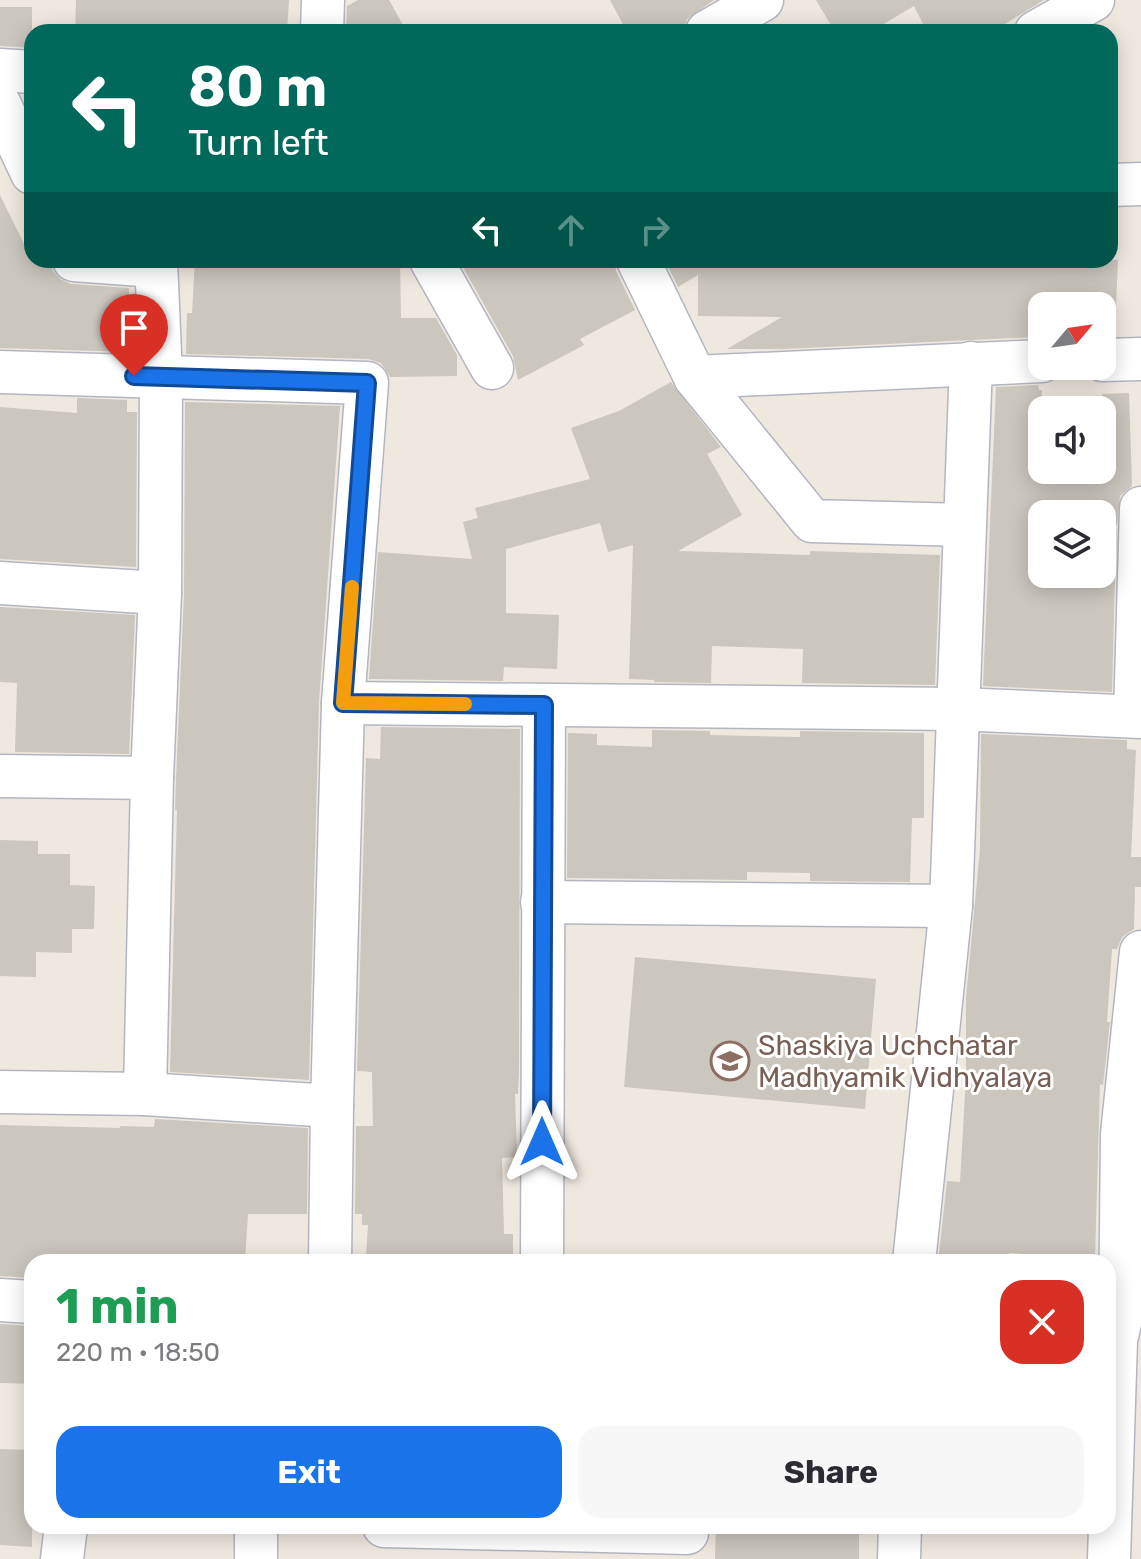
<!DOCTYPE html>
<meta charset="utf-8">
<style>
body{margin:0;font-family:Rubik,sans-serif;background:#f7f7f7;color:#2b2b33;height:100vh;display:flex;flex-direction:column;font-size:30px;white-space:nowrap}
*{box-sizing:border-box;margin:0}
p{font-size:26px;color:#7c7c81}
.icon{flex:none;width:44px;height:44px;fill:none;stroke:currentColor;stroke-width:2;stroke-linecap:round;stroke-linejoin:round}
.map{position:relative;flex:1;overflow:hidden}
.side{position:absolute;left:24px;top:1254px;width:1092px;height:280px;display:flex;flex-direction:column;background:#fff;border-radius:24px;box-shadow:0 4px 20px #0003}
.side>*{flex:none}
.guide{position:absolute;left:24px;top:24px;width:1094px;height:244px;border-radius:24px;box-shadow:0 4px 20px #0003;background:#00695c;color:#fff;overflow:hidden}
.needle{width:52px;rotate:61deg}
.controls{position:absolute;left:1028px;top:292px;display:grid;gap:16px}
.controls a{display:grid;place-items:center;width:88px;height:88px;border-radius:16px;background:#fff;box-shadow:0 4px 20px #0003;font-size:40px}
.pin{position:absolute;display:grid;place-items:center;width:68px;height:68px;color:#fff;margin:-82px -34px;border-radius:50% 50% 50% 0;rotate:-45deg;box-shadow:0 0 8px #0007}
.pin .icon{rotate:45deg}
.me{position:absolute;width:88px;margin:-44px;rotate:0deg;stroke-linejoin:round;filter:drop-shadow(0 0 6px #0008)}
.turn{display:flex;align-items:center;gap:28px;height:168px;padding:0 32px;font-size:36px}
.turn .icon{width:104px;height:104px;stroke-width:2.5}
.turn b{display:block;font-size:56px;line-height:68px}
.lanes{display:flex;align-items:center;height:76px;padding:0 32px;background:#0003;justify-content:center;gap:40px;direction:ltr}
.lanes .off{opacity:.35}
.round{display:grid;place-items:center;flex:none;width:84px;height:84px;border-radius:24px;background:#f7f7f7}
.head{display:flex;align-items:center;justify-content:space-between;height:136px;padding:0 32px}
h1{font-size:48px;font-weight:700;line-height:60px;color:#1e9e55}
.primary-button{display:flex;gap:16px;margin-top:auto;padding:16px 32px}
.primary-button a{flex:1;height:92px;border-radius:24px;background:#1a73e8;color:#fff;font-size:32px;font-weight:700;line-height:92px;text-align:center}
.primary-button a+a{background:#f7f7f7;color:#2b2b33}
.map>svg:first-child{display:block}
.building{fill:#cbc6be}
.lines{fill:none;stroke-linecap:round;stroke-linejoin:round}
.minor-casing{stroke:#b3b6c2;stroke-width:45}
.minor{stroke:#fff;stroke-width:42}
.route-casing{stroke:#114b97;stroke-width:20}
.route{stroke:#1a73e8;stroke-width:14}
.slow{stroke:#f59e0b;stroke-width:14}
.labels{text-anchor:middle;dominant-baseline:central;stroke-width:6;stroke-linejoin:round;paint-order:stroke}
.education-label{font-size:28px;fill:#785e54;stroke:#fff;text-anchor:start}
</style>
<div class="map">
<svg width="1141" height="1559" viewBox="0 0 1141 1559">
<rect width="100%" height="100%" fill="#efe8df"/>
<!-- building -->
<g class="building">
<path d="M76 0H289L287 32H75Z"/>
<path d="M358 0H389L407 32H346L347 6Z"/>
<path d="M610 0H714L687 19 683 32H627Z"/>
<path d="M816 0H1044L992 32H927L914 6 870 32H835Z"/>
<path d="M0 7H32V48L0 46Z"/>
<path d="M0 195 32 260H50L53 271 60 279 71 284 129 288 128 352 0 348Z"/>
<path d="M195 260H400L401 318H436L457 355V376L390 377 381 363 368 359 186 354 187 313H192Z"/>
<path d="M459 260H614L616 271 635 310 580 339 584 345 518 380 513 356Z"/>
<path d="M665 260H1118L1116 306H1035L1036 337 783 349H727L782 317 698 316V275L678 287Z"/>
<path d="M671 382 721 447 707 454 742 515 678 551 810 555V551L940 555 935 685 802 683 803 649 712 646 711 683 654 682V680L629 679 633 545 608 552 600 523 506 549V613L559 615 557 669 504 667 503 681 369 679 378 552 472 559 463 522 478 518 475 508 590 479 571 428 619 411Z"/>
<path d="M1038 385 1039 390H1042V470H1102V394L1129 393 1132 486 1120 496 1117 525H1102V514H1042V574L1115 575 1112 692 983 686 996 387Z"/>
<path d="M77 398 127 400V412H137L136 567 0 559V407L77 413Z"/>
<path d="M185 402 340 406 319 702 309 1080 170 1072 177 810H175L176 779 184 594Z"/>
<path d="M0 607 135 615 129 754 15 752 17 683 0 682Z"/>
<path d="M381 727 520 729 519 1068 518 1094H515L517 1157 502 1158 504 1234H513V1262H385V1257L366 1256 368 1225H362V1214H355L356 1126H373L372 1072 357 1071 366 758 380 759Z"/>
<path d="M652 730 710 731V735L800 737V731L924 733V818H912L910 882 810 881V873L747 872V880L567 878 568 733 597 734V745L652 747Z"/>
<path d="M981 734 1127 740V749L1136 750 1131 857H1141V887H1135L1134 929 1122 937 1117 949H1112L1107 1022H1110L1103 1085 1100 1084 1095 1259 1009 1253V1262H938L947 1181 960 1182 966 1077V998L980 849Z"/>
<path d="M0 840 38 841V854H70V885L95 886 94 929H72V953L36 952V977L0 976Z"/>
<path d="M635 957 876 979 865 1109 624 1087Z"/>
<path d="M155 1119 308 1128 307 1214H248L245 1262H32V1278L0 1276V1125L120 1128V1126L154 1127Z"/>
<path d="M0 1324 32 1326V1384L0 1383Z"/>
<path d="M0 1449 32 1450V1547L0 1545Z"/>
<path d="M716 1526H859V1559H715Z"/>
</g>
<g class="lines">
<!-- minor casing -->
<g class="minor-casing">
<g id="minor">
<path d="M322 32 323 0"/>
<path d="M707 32 762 0"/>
<path d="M1036 32 1093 0"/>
<path d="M0 70 32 72"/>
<path d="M0 105 32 173"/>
<path d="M1110 185 1141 184"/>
<path d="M74 260 155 266"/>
<path d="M431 260 492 368"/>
<path d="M638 260 695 377 812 521 965 525"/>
<path d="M1102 360 1141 359"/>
<path d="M0 372 367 383 343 703 332 1106 330 1262"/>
<path d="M695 377 1042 361"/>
<path d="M0 583 160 593"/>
<path d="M343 703 958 709 1141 717"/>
<path d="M1135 716 1141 508"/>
<path d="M0 776 152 778"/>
<path d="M542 902 951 906"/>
<path d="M0 1092 145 1094 332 1106"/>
<path d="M145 1094 152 778 160 593 161 377 156 260"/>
<path d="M542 1262 544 705"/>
<path d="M914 1262 951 906 971 363"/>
<path d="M0 1300 32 1302"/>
<path d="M384 1526 687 1533"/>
<path d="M62 1559 66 1526"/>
<path d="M256 1559V1526"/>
<path d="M899 1559 900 1526"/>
<path d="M1109 1559 1116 1340 1120 1323 1122 1134 1141 952"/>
</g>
</g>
<!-- minor -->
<use href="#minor" class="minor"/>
</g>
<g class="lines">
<!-- route casing -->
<g class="route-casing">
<path id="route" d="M134 376 367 383 343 703 544 705 542 1142"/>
</g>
<!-- route -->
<use href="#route" class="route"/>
<!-- slow -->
<path class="slow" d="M352 587 343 703 465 704"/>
</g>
<!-- icons -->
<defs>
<g id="school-ring" transform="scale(2)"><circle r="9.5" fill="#fff" stroke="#8d6e63" stroke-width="1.5"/><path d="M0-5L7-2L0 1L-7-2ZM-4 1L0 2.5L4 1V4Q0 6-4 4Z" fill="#8d6e63"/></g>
</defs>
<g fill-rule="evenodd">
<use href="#school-ring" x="730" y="1061"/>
</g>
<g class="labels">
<!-- education labels -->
<g class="education-label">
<text x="758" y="1045">Shaskiya Uchchatar<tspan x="758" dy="32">Madhyamik Vidhyalaya</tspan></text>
</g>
</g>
</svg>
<div class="controls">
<a><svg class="needle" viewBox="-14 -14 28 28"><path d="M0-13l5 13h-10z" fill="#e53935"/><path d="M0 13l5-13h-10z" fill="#7c7c81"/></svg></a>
<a><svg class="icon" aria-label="sound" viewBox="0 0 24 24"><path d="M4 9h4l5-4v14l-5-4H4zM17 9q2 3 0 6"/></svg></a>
<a><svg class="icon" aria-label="layers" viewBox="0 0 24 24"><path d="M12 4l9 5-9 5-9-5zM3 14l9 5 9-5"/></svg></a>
</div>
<div class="pin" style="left:134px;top:376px;background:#d93025"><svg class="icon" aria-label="arrive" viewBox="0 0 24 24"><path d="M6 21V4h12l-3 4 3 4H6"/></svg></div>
<svg class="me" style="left:542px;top:1142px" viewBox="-20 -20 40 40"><path d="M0-17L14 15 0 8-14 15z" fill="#1a73e8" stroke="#fff" stroke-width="4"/></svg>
<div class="guide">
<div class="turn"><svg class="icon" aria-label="left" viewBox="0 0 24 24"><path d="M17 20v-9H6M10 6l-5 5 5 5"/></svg><div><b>80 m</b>Turn left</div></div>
<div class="lanes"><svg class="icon" aria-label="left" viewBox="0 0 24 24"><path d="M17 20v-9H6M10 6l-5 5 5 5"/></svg><svg class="icon off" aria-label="ahead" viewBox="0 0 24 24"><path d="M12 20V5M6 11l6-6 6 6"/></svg><svg class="icon off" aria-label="right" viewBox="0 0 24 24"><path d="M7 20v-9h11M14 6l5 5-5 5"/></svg></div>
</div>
<section class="side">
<div class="head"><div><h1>1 min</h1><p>220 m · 18:50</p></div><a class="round" style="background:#d93025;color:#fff"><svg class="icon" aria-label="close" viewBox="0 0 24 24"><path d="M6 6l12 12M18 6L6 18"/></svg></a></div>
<div class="primary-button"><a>Exit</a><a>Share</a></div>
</section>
</div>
